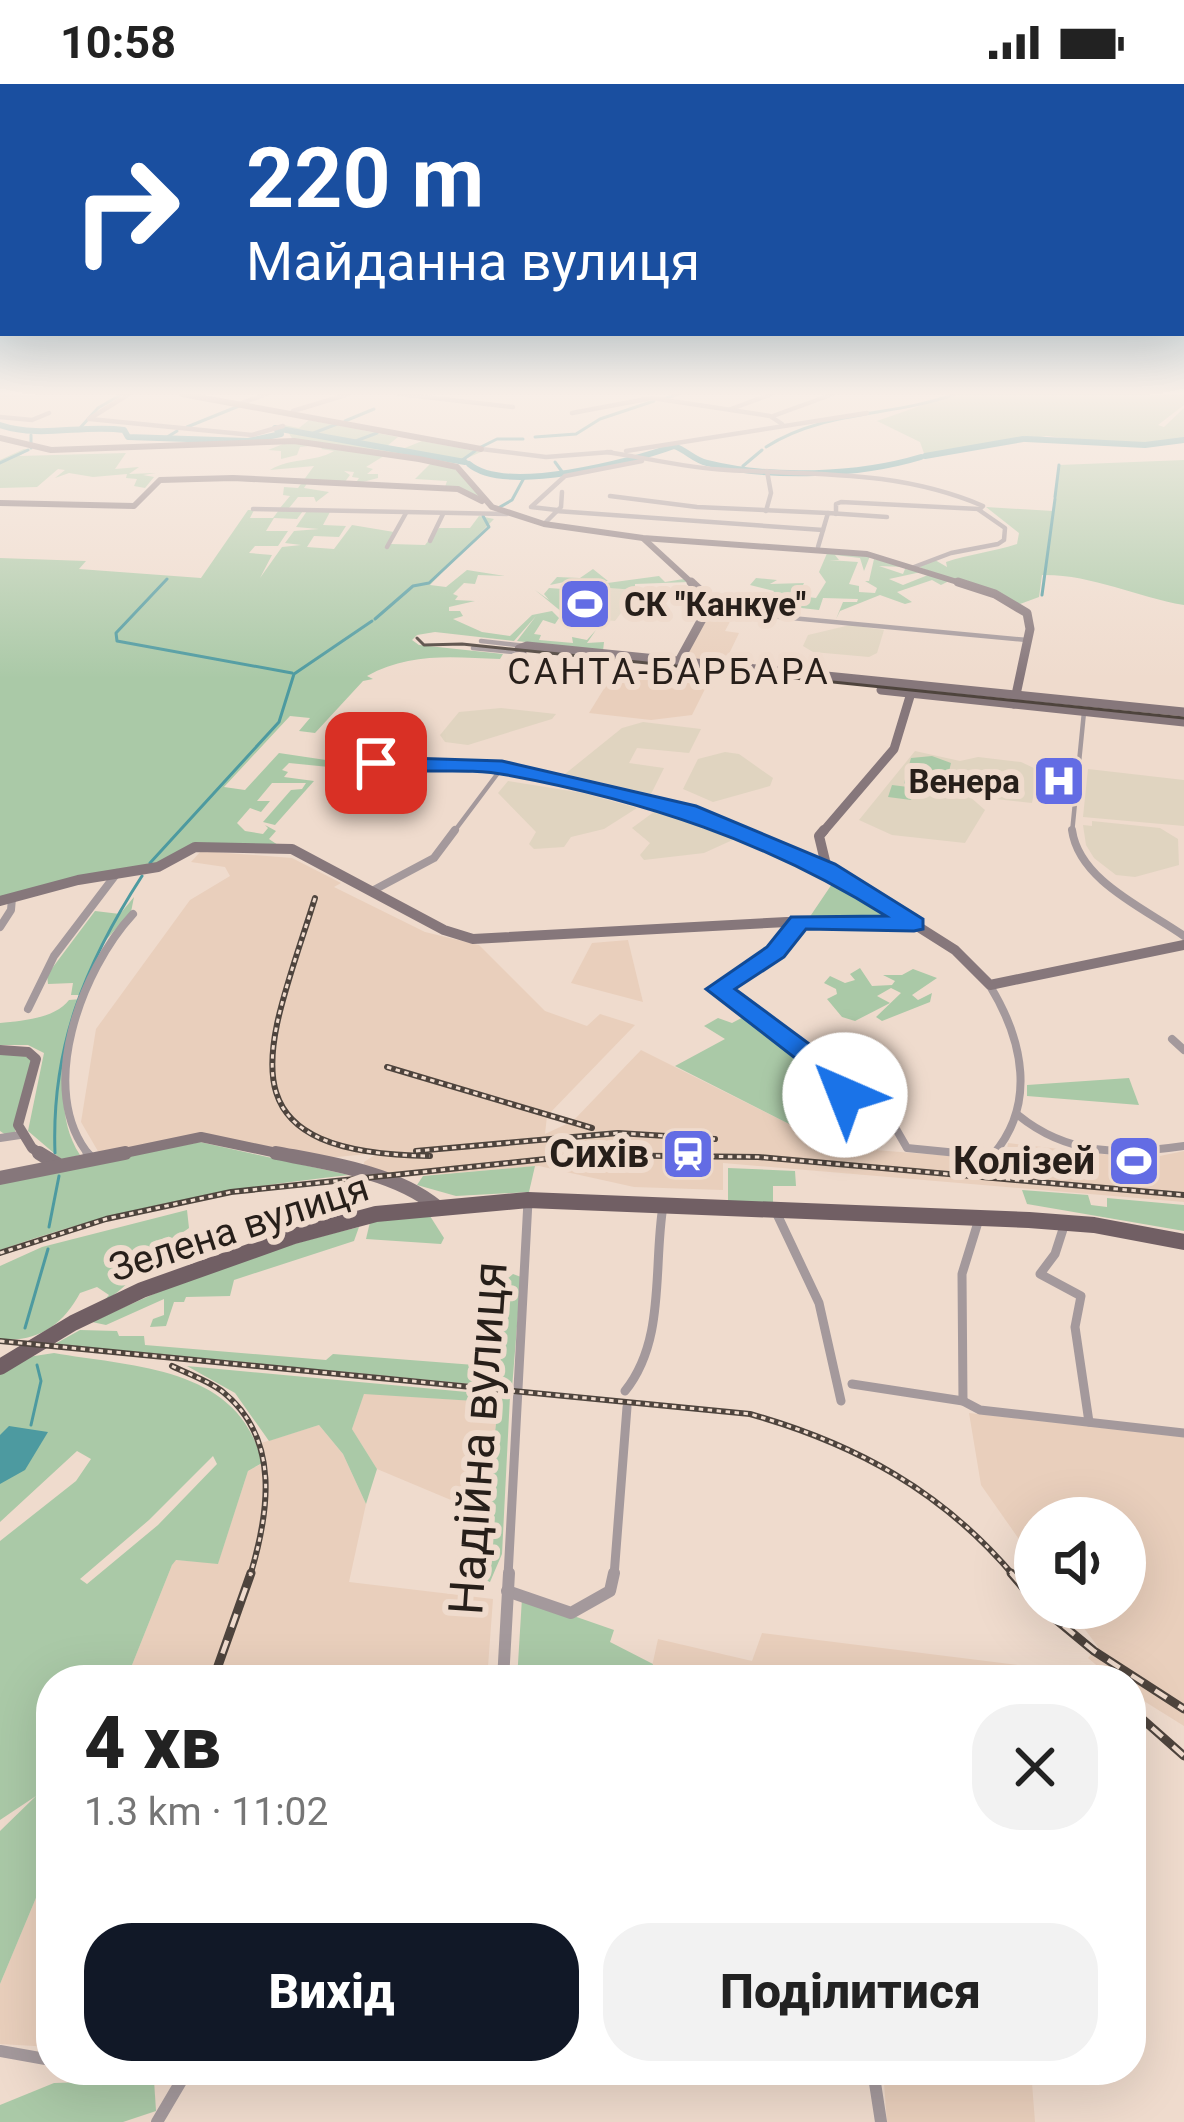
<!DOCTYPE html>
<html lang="uk">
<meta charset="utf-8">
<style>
body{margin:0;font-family:Roboto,sans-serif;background:#f2f2f2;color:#222;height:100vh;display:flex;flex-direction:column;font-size:45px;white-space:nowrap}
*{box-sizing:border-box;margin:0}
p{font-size:39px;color:#767676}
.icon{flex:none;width:66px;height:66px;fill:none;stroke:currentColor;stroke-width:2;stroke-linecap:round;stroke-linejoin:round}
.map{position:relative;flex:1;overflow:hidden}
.sheet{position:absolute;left:36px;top:1581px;width:1110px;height:420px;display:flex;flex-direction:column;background:#fff;border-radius:48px;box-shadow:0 12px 48px #0002}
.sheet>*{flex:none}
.banner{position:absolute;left:0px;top:0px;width:1185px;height:252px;box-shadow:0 12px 48px #0002;background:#1a4fa0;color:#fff;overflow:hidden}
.fabs{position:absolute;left:1014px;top:1413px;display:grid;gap:24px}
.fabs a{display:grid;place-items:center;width:132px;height:132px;border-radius:50%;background:#fff;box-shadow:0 12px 48px #0002;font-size:60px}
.pin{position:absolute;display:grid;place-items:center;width:102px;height:102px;color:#fff;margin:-51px;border-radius:24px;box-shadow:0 6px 18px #0006}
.me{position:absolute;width:132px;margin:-66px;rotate:316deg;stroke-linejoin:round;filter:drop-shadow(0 0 9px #0008)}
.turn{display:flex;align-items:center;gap:42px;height:252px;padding:0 48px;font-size:54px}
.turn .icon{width:156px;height:156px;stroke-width:2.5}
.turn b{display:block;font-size:84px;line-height:102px}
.round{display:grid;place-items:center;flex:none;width:126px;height:126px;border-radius:48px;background:#f2f2f2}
.summary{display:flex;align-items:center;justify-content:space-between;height:204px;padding:0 48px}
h1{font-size:72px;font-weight:800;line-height:90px}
.button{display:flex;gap:24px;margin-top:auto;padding:24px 48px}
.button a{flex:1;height:138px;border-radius:48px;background:#111827;color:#fff;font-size:48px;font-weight:800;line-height:138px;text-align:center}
.button a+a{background:#f2f2f2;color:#222}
.status{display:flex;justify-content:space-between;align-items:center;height:84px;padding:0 60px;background:#fff;direction:ltr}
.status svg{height:33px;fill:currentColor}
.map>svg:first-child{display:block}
.built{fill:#e9cfbc}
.education{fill:#e0d4c0}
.green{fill:#aac9a7;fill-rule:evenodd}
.water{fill:#4d9aa0}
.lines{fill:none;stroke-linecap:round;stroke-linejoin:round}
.stream{stroke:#4d9aa0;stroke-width:3}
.river{stroke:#4d9aa0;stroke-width:6}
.street-far3{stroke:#a4999c;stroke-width:4.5}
.street-far2{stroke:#a4999c;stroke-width:8}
.street-far1{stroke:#a4999c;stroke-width:9}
.street{stroke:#a4999c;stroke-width:12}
.secondary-far3{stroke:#86777b;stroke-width:6}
.secondary-far2{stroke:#86777b;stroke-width:9}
.secondary-far1{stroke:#86777b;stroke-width:10}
.secondary{stroke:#86777b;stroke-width:14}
.primary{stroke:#715f64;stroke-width:16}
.tram{stroke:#4e443d;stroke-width:3}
.rail-far1-casing{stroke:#4e443d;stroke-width:6}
.rail-casing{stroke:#4e443d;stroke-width:9}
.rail-far1{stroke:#efdbcd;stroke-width:3;stroke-dasharray:4.5;stroke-linecap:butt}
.rail{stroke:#efdbcd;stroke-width:4.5;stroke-dasharray:14;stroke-linecap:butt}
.route{fill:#1a73e8;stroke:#114b97;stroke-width:3}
.labels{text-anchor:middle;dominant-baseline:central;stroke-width:12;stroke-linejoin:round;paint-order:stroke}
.far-poi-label{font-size:33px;font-weight:bold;fill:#271f1a;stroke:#efdbcd;text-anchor:start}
.far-neighbourhood-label{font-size:36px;letter-spacing:3px;fill:#271f1a;stroke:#efdbcd}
.poi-label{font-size:39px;font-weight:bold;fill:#271f1a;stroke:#efdbcd;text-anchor:end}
.street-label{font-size:39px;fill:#271f1a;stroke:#efdbcd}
.near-street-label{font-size:48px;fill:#271f1a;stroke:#efdbcd}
</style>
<div class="status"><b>10:58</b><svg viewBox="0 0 49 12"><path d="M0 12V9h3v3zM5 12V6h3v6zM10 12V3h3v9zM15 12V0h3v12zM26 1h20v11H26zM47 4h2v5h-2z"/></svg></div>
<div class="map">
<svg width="1184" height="2038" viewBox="0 0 1184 2038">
<rect width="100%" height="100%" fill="#efdbcd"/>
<!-- built -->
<g class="built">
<path d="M711 528 734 530 725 547 739 549 728 572 754 576 751 584 683 576Z"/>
<path d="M613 590 707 601 692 631 651 636 589 629Z"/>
<path d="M201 767 292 774 341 799 334 803 425 848 479 861 545 927 587 942 600 930 635 941 547 1032 545 1050 573 1037 641 966 799 1045 795 1050 823 1056 822 1062 1005 1076 1008 1059 1145 1075 1184 1067V1118L723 1079V1106L634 1103 539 1082 392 1094 365 1088 364 1078 378 1069 306 1076 203 1051 99 1069 81 1038 96 945 190 816 230 792 225 783 191 778Z"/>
<path d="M628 856 643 918 571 899 592 859Z"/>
<path d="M364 1309 474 1317 488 1323 496 1340 487 1424H470L377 1385 352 1345Z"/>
<path d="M969 1329 1184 1353V1642L1131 1609V1596H1114L1088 1574 1098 1563 1069 1524H1125V1434H1035V1478L981 1401Z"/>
<path d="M319 1341 343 1370 366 1420 349 1498 493 1515 487 1596H126L174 1476 218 1479 248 1387 263 1379 258 1360Z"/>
<path d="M762 1549 1049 1585 1062 1596H649L658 1555 752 1577Z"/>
<path d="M51 1778V1963L0 1960V1900Z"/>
<path d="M883 1986H1031L1035 2038H887Z"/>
</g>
<!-- education -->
<g class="education">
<path d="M581 494 609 503 637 507 615 537 572 533 549 514 556 506 571 507Z"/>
<path d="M850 541 884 546 877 569 869 573 813 568 803 562 808 551Z"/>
<path d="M501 624 556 630 552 635 468 661 445 658 440 651 459 628Z"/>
<path d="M643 638 701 645 689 669 637 664 629 679 664 684 651 710 565 690 622 644Z"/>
<path d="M915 667 960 677 978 673 1021 678 1038 686 1032 719 969 712 985 726 965 759 892 751 859 736Z"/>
<path d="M725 668 739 670 773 694 770 702 713 718 683 705 698 675Z"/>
<path d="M1088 685 1184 696V742L1083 733Z"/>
<path d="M508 697 583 709 637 724 604 745 571 753 564 763 534 765 529 760 536 748 498 709Z"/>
<path d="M658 725 702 739 737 754 704 769 644 776 640 771 650 759 632 744Z"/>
<path d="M1092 737 1160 744 1178 755 1179 781 1135 793 1116 791 1094 774 1086 761 1083 741 1092 742Z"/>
</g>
<!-- green -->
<g class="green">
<path d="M954 310H1184V321L1158 341 1164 343 1184 324V356L1135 363 1047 352 925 372 920 358 877 337Z"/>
<path d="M309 336 398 353 387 362 405 364 422 357 481 368 451 381 484 415 445 403 447 397 415 395 432 378 387 370 366 383 373 385 367 390H378V394L355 400 359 394 352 393 354 388 344 387 350 391 344 399 308 398 304 404 329 408 316 418 314 413H298L289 424H280L290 412 283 411 284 403 298 404 314 382 270 386C291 373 314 379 334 367L321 365 327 360 300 363 297 371 281 375V367L268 366 293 356 284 341 299 344Z"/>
<path d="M24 365 29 366 19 372 126 369 115 385 139 383 129 390 156 389 143 391 154 393 145 404 134 402 137 395 126 394 127 390 93 393 69 389 55 394 65 386 58 385 37 403 0 404V376Z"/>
<path d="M1184 376V521C1136 513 1091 490 1042 491L1039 513 1020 520 919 483 935 476 947 483 946 478C969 470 993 468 1017 460L1019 449 986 423 1053 427 1059 381Z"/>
<path d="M248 426H254L250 434H273L279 426 303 427 297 435 274 434 266 447H288L278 462H255L249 469 272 471 260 494 282 463 301 461 285 459 294 447 319 445 296 443 307 427 330 428 323 441 346 442 339 453 314 452 307 463 334 465 352 441 394 448 388 464 391 460 425 461 439 444H470L479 432 494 435 430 501 446 503 467 486 505 492 478 491 475 500 464 499 453 510 458 512 455 516 475 517 449 523V527H460L463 532 453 535 482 548 510 552 532 531 552 527 559 534 555 540 543 536 534 550 541 551 539 556 573 559 572 553 587 556 596 546 587 559 604 558 603 567 517 557 536 532 514 557 435 548 417 551 412 556 419 561 503 570 500 575C454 573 409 568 367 592L373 595 363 597 315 649 299 647 310 634 290 632 224 703 245 706 279 669 346 679 339 684 289 679 282 686 288 688 284 693 314 697 275 741 263 738 291 706 302 705 306 699H272L257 717H270L261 728 250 724 237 739 245 747 263 750 268 744 265 741 276 747 269 755 278 761H203L159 781 0 816V474L86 477 79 485 201 494Z"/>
<path d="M828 467 870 472 864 487 860 474 835 471 839 476H829L858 478 849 500 859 502V508L875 509 877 504 865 497H869L874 475 904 483 879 482 903 490 905 485 921 488 889 495 903 501 928 491 949 497 941 501 932 496 897 508 912 518 905 520 880 511 840 527 836 535 843 518H857L858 515 823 514 819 526 766 520 774 507 750 501 756 494 777 496 770 500 804 499 798 512 816 514 826 498 819 488Z"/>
<path d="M593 485 608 497H598L595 506 600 500 659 492 665 498 684 495 689 498 635 500V506L610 504 605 511 612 512 603 511 606 507 597 506 593 514 578 511 568 533 535 506 549 516 544 510 549 504 563 505 569 497 550 501 557 493 580 494Z"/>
<path d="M932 672 951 679 945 704 909 703 914 708 911 716 888 713 892 701 908 703 904 699 911 674Z"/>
<path d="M834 797 868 821 898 833 900 838 809 834Z"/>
<path d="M134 813 131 828 105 857 81 911H71L73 899 48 900 47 891 95 827 120 830Z"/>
<path d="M860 884 872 902 892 901 895 897 883 891H902L913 885 937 894 912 911 918 916 932 909 930 918 882 937 876 933 901 909 891 904 877 912 890 919 855 937 842 933 827 915 837 910 836 905 824 899 830 892 845 899 855 896 850 890Z"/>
<path d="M81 915C71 968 49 1023 80 1071L62 1076 28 1047 44 969 28 961H0V939C22 937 56 934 69 916Z"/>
<path d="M749 930 812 980 843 1011 799 1045 675 982 725 955 704 942 718 934 732 939Z"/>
<path d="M15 967 33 976 15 1048 6 1051 0 1047V968Z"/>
<path d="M1129 994 1139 1021 1027 1012V1001Z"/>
<path d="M200 1058 349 1091C228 1104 115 1125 0 1166V1097Z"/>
<path d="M535 1082 529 1108 456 1112 417 1101 423 1092Z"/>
<path d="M728 1084 795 1087 796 1102H773V1120L728 1118Z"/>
<path d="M1022 1106 1088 1111 1091 1121 1107 1123V1114L1184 1121V1147L1027 1120Z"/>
<path d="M187 1126 189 1144 172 1156 215 1167 214 1171C202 1171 187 1166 175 1169 141 1177 130 1203 102 1219L109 1211 97 1203 80 1209C63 1241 37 1259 0 1255V1182L42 1163Z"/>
<path d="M430 1132 444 1154 441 1160 366 1155 370 1138Z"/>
<path d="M359 1143 354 1157 234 1196 230 1212 186 1213 184 1218H174L166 1242 150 1243 153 1235 164 1231V1215L106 1241 92 1238C177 1197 268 1164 359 1143Z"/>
<path d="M513 1190 521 1193 512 1304 55 1260 80 1246 117 1247 119 1252H144L145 1261 326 1276 333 1270 500 1283 507 1195Z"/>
<path d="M54 1269C133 1283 240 1282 262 1379L248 1387 218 1480 176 1476 172 1481 126 1596H51V1778L0 1900V1747L36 1712 0 1736V1457L76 1397 91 1375 77 1367 0 1438V1291L28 1273ZM213 1372 217 1380 158 1441 87 1500 80 1495 149 1436Z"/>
<path d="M187 1282 510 1312 502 1470 490 1498 478 1494 496 1340 488 1323 474 1317 364 1310 352 1345 377 1385 366 1420 343 1370 319 1341 269 1357 235 1309Z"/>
<path d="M522 1514 614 1546 610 1558 653 1580 649 1596H517Z"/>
<path d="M154 1996 156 2027 123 2038H0V2021L54 1999Z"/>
</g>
<!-- water -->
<path class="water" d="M9 1342 48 1348 25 1386 0 1400V1351Z"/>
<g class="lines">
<!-- stream -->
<g class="stream">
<path d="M666 314 679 310"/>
<path d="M345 337 374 325"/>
<path d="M187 343 239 322"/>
<path d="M80 344 98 324 122 310"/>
<path d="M311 350 337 340"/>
<path d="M31 351V364"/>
<path d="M535 353 576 350 600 335 654 317"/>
<path d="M164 355 177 347"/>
<path d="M353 358 377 349"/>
<path d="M766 363C823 326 893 333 955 310"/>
<path d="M479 364 497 355H523"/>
<path d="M461 377 475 367"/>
<path d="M555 378 563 389"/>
<path d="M0 379 28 366"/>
<path d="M743 382 762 366"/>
<path d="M1055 413 1059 381"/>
<path d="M500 423 512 416 525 392"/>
<path d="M167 495 116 549 117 557 292 589"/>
<path d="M1042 511 1055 415"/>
<path d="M375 535 413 502 429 499 489 443 483 432"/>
<path d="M150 779 279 638 294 590 372 537"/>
<path d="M55 1069C51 963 85 880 142 792"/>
<path d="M49 1143 59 1092"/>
<path d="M25 1244 48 1165"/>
<path d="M31 1341 41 1297 37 1281"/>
</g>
<!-- river -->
<g class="river">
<path d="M0 341C42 355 81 340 124 346L128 353 248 357 281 350 275 344 465 378"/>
<path d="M1026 355 1145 361 1184 356"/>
<path d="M925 372 1023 355"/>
<path d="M469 380C505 411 630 378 674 362 686 366 694 376 707 379 771 395 858 392 921 373"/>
</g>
<!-- street-far3 -->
<g class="street-far3">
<path d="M399 310 513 323"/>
<path d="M239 320 267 310"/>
<path d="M731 325 772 310"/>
<path d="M293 327 349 310"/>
<path d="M572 329 652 314 770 332 782 340"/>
<path d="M773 332 833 310"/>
<path d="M0 333 32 336 49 329"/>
<path d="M89 335 129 310"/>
<path d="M90 335 252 351 283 342"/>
<path d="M481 365 546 373 611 368"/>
<path d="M626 367 867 329"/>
<path d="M607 368C647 374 686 384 727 386 816 391 899 386 983 422L979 426 1005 444 1004 456 998 460 951 469 914 483"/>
<path d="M610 412 697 423 828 429"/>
<path d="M253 425 507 430"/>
<path d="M557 426 531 423 565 392 642 377"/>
<path d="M556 427 823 446"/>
<path d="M766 427 771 409 767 387"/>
<path d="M836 430V420L841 418 979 425"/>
<path d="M544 440 561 423 562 408"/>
<path d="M430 457 443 430"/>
<path d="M387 463 406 429"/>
<path d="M818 463 828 429 887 433"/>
<path d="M707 526 1027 556"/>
<path d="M481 557 526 562"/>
<path d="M473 564 522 569"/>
<path d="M362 676C408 678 455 678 501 683 581 692 666 718 741 749"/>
<path d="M453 749 501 685"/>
<path d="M1072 749 1084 628"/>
</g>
<!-- street-far2 -->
<g class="street-far2">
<path d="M734 746 825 784"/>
<path d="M1072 746C1079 797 1146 825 1184 852"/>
<path d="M372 807 434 774 455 746"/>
<path d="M798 839 770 872 719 905 818 979 845 1011 888 1031 907 1064 988 1072"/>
<path d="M0 843 11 826 12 814"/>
<path d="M990 902C1023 956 1037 1021 992 1072"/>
<path d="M28 925 54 872 117 789"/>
<path d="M1172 955 1184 966"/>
<path d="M1018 1031C1068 1072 1123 1071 1184 1062"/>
<path d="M0 1054 20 1051"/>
<path d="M90 1072C35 1007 82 885 133 830"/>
</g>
<!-- street-far1 -->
<g class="street-far1">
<path d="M87 1069 91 1073"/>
<path d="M956 1069H995"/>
<path d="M775 1126 819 1219 841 1317"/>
<path d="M1065 1139 1055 1170 1040 1190 1081 1212 1075 1243 1089 1338"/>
<path d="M852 1300 963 1317 980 1326 1184 1349"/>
<path d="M625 1307C666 1256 653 1183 663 1122"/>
<path d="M963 1317 962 1190 979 1135"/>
<path d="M508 1492 528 1117"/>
<path d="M614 1492 627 1323"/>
</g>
<!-- street -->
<g class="street">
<path d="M507 1507 571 1529 610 1507 614 1489"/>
<path d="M503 1596 509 1489"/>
<path d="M0 1967 51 1976"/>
<path d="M92 1986 183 1993 210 1986"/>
<path d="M873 1986 881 2038"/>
<path d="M157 2038 183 1994"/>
</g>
<!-- secondary-far3 -->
<g class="secondary-far3">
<path d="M182 310 481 365"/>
<path d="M0 354 51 366 294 357 419 375 457 383 492 423 544 440 643 454 867 470 967 501"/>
<path d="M0 419 134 422 160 396 233 394 458 405 482 417"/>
<path d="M644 455 694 501"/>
</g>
<!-- secondary-far2 -->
<g class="secondary-far2">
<path d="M958 498 995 510 1027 529 1030 545 1014 620"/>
<path d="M522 569 519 565 527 562 1184 628"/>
<path d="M678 579 707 526 708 514 691 498"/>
<path d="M881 606 1184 638"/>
<path d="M822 749 894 665 911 609"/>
</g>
<!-- secondary-far1 -->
<g class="secondary-far1">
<path d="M824 746 819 752 827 785 955 866 990 901 1184 861"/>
<path d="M0 817 78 796 158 783 195 763 292 765 444 846 473 855 787 838 915 840"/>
<path d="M0 966 28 968 36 975 18 1041 32 1064 44 1072"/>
<path d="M110 1072 201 1053 291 1072"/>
</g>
<!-- secondary -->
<g class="secondary">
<path d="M39 1069 57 1080"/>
<path d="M276 1069C328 1079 394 1088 436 1122"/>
<path d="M0 1094 125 1069"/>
</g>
<!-- primary -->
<path class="primary" d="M0 1283 73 1239 142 1206 294 1152 376 1130 528 1116 1029 1136 1094 1141 1184 1158"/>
<!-- tram -->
<path class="tram" d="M417 554 424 561 462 560 1184 634"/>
<!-- rail-far1 casing -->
<g class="rail-far1-casing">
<g id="rail-far1">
<path d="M315 814C269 961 212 1069 430 1072"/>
<path d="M387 983 592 1044"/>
<path d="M416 1067 618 1049 715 1055"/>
<path d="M0 1169 106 1135 231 1108 584 1071 758 1073 1184 1111"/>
<path d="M0 1257 750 1330C856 1360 942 1407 1014 1492"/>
<path d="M172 1282C188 1290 209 1297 223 1308 281 1355 269 1429 250 1492"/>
</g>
</g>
<!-- rail casing -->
<g class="rail-casing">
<g id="rail">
<path d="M1011 1489 1035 1517"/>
<path d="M1042 1524 1094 1567 1184 1625"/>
<path d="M213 1596 251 1489"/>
<path d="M1131 1625 1184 1672"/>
</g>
</g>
<!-- rail-far1 -->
<use href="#rail-far1" class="rail-far1"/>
<!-- rail -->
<use href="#rail" class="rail"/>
</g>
<!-- sky -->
<linearGradient id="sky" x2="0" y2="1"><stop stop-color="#6aaacb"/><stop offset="0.52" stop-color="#f8efe8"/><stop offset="1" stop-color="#f8efe8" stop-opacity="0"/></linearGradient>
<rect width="1184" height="595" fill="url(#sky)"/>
<!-- route -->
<path class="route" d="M376 673 502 677 696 722 835 780 923 835V845L914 847 806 845 784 873 735 905 827 973 859 1011 855 1016H836L808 984 706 905 767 863 791 833 886 832C769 758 643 716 507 691 462 682 413 692 368 683V675Z"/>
<!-- icons -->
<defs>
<g id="stadium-square" transform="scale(2.7)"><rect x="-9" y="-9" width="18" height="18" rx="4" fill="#636ce4" stroke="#efdbcd"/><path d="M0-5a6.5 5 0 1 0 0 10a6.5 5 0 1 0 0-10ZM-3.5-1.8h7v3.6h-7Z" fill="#fff"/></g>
<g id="hospital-square" transform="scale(2.7)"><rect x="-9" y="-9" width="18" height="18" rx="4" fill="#636ce4" stroke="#efdbcd"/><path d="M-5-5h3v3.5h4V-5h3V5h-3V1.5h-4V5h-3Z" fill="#fff"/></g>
<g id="station-square" transform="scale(2.7)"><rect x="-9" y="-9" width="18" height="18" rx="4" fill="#636ce4" stroke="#efdbcd"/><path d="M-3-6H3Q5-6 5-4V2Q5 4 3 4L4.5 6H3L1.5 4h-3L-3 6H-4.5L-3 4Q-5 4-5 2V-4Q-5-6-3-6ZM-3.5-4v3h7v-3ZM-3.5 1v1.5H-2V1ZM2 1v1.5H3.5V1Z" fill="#fff"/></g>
</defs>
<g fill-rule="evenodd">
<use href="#stadium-square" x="585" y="520"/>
<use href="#hospital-square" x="1059" y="697"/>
<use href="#station-square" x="688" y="1070"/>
<use href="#stadium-square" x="1134" y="1077"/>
</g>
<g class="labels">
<!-- far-poi labels -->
<g class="far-poi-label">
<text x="624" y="520">СК "Канкуе"</text>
<text x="1020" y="697" text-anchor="end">Венера</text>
</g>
<!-- far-neighbourhood labels -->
<g class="far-neighbourhood-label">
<text x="669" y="588">САНТА-БАРБАРА</text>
</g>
<!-- poi labels -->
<g class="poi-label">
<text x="649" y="1070">Сихів</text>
<text x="1095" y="1077">Колізей</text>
</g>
<!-- street labels -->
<g class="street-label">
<text transform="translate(239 1144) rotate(-18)">Зелена вулиця</text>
</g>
<!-- near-street labels -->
<g class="near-street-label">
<text transform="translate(478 1354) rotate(-86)">Надійна вулиця</text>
</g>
</g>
</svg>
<div class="fabs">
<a><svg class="icon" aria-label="sound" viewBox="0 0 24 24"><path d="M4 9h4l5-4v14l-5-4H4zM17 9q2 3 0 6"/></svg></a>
</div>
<div class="pin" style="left:376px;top:679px;background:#d93025"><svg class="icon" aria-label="arrive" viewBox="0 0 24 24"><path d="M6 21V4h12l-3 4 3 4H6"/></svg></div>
<svg class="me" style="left:845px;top:1011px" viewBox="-20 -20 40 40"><circle r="19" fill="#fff"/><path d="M0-13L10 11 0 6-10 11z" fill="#1a73e8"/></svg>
<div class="banner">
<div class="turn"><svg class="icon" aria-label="right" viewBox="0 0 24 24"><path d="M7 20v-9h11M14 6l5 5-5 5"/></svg><div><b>220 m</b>Майданна вулиця</div></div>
</div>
<section class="sheet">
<div class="summary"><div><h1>4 хв</h1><p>1.3 km · 11:02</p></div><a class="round"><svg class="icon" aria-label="close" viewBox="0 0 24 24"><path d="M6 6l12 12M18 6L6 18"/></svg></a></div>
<div class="button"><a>Вихід</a><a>Поділитися</a></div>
</section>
</div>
